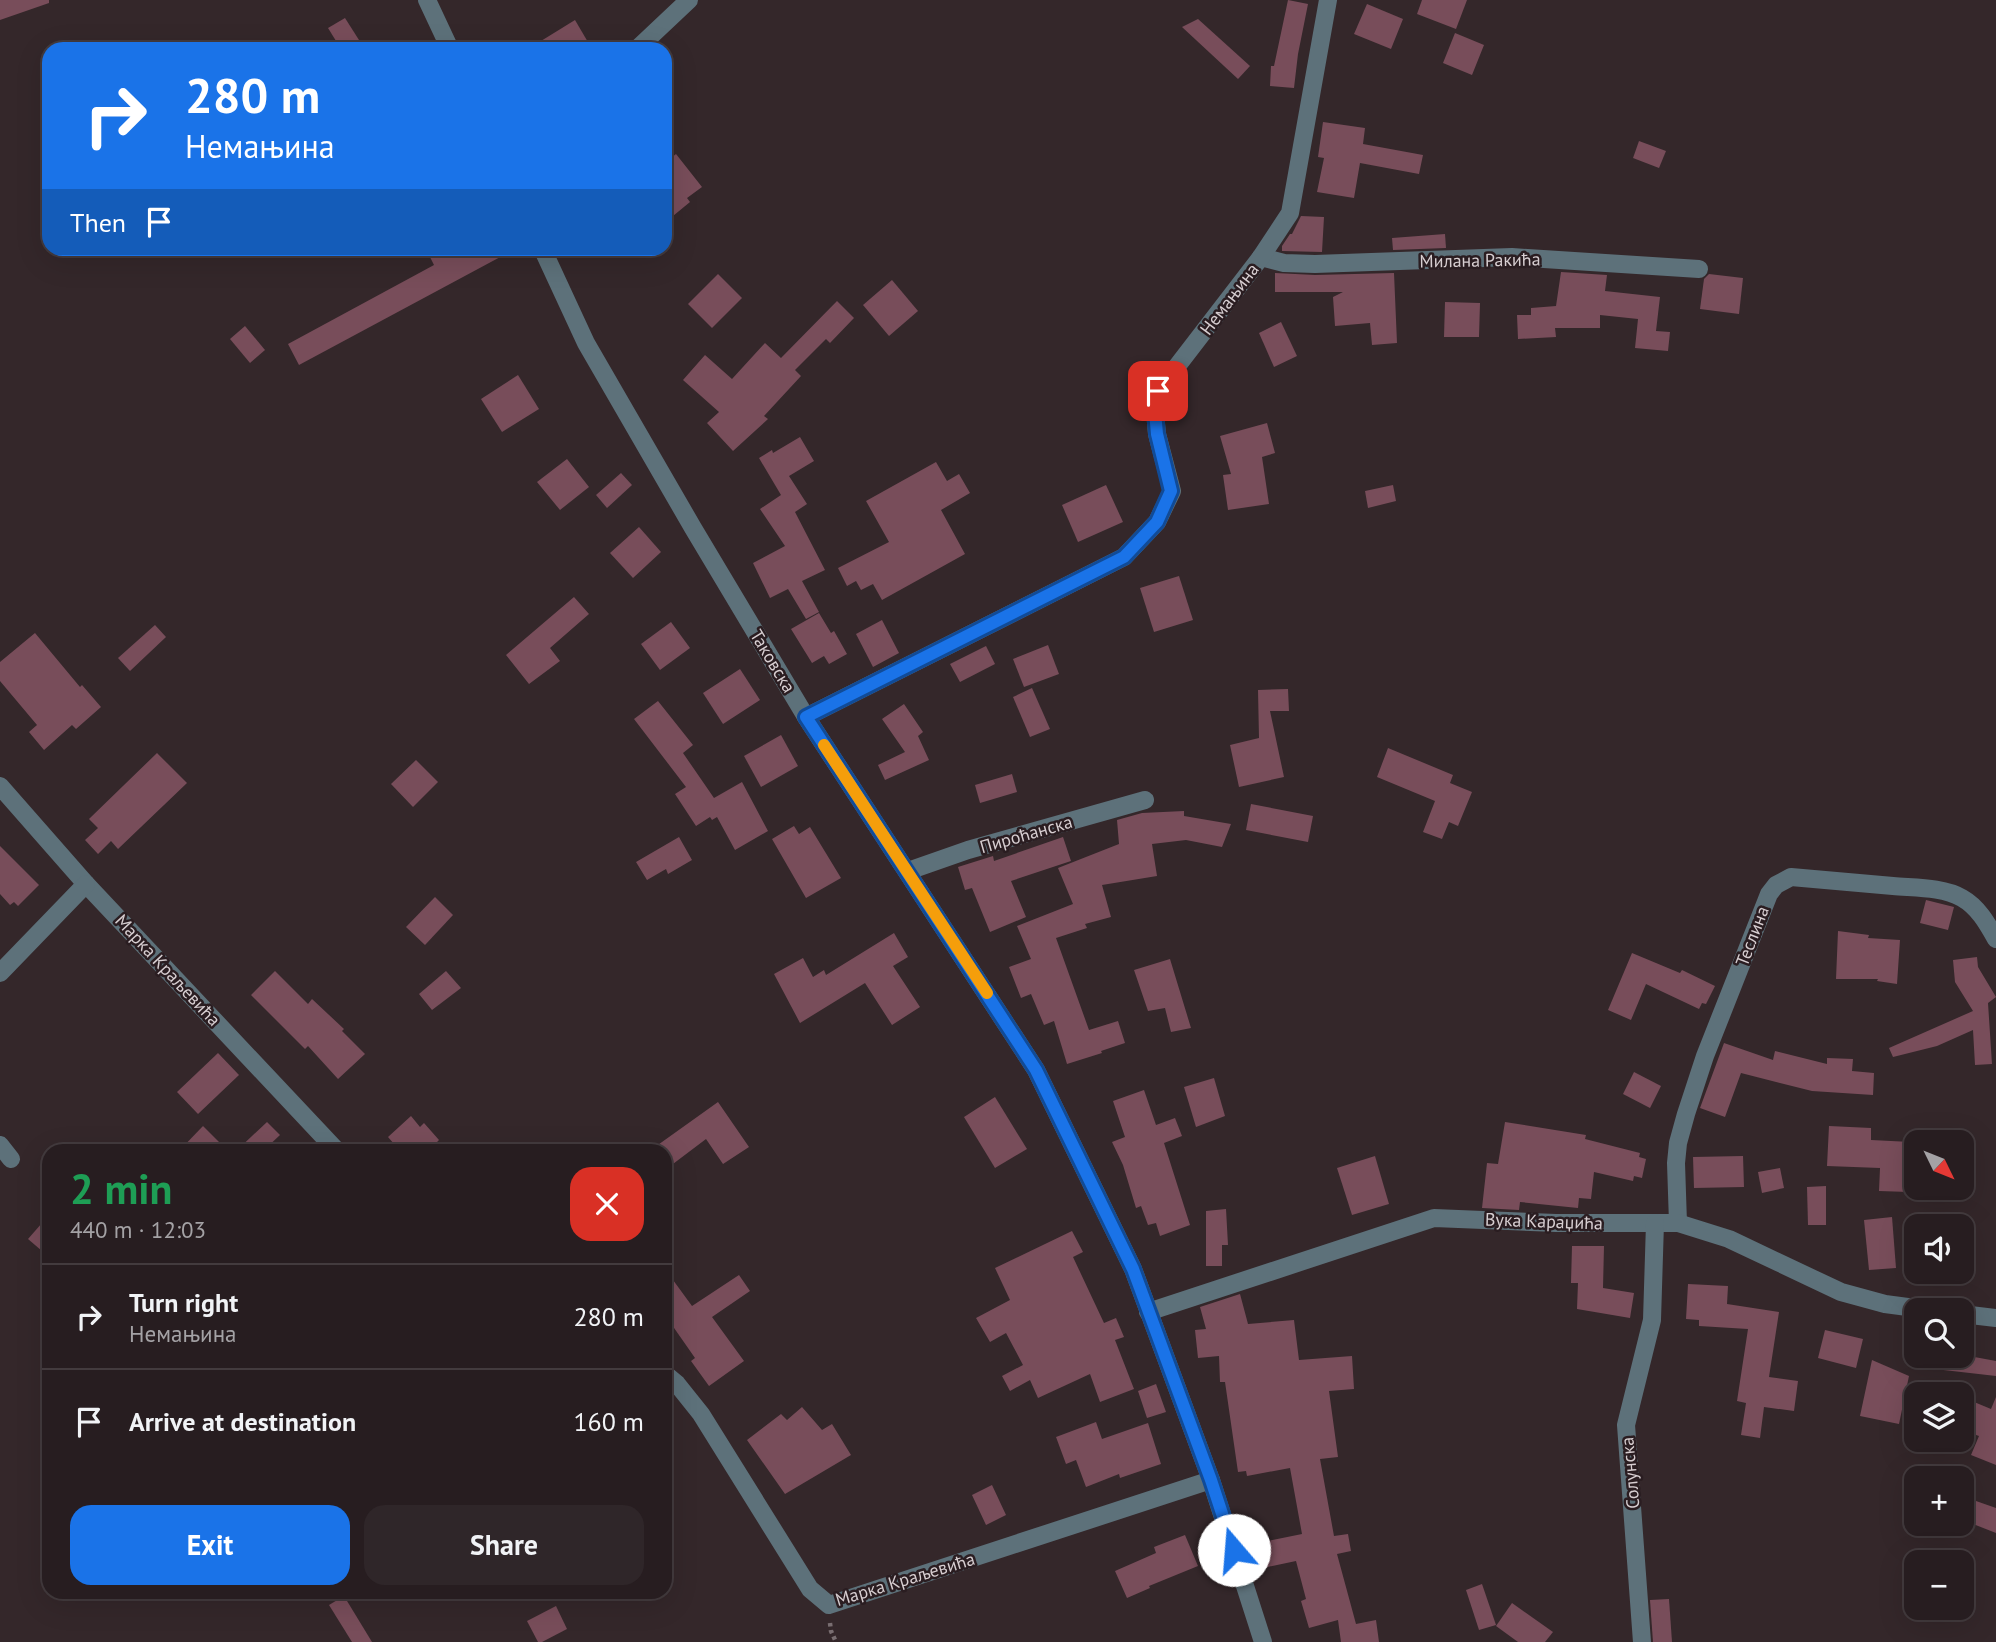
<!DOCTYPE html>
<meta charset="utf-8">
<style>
body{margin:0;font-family:"PT Sans",sans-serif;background:#2f2629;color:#f1f3f6;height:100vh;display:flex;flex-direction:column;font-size:26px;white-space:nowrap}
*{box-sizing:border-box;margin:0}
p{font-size:23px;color:#a4a2a5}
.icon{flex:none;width:38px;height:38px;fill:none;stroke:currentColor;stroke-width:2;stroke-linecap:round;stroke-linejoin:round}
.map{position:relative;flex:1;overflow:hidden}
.side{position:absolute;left:42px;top:1144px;width:630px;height:455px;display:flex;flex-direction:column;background:#271d20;border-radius:21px;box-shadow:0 7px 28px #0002,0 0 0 2px #433b3e}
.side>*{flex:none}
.hud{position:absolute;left:42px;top:42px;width:630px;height:214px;border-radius:21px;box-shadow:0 7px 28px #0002,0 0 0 2px #433b3e;background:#1a73e8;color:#fff;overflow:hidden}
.needle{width:46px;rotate:133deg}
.tools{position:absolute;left:1904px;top:1130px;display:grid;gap:14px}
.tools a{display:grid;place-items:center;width:70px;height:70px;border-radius:14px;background:#271d20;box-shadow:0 7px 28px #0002,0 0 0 2px #433b3e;font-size:35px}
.pin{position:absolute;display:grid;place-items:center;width:60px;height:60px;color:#fff;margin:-30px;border-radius:14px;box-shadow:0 4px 10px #0006}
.me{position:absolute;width:77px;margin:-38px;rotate:342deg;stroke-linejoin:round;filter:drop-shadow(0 0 5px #0008)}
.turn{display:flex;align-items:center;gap:24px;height:147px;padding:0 28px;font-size:32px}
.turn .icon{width:91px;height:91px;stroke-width:2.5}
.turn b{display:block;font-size:49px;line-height:60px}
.then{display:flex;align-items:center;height:66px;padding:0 28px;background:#0003;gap:14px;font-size:26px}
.round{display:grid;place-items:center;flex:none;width:74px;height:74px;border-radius:21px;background:#2f2629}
.head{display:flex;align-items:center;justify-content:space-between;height:119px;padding:0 28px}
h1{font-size:42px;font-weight:700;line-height:52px;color:#1e9e55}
.cta{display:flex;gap:14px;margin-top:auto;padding:14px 28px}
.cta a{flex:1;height:80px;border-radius:21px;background:#1a73e8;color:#fff;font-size:28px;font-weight:700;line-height:80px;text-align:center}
.cta a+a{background:#2f2629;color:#f1f3f6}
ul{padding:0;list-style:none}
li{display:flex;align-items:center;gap:21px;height:105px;padding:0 28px;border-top:2px solid #433b3e}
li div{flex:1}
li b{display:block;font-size:26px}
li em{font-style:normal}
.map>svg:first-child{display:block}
.building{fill:#784d5a}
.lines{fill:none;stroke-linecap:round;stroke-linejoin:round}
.path{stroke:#796e71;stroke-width:4.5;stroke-dasharray:3.5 3.5;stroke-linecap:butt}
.minor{stroke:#5d717a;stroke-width:18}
.route-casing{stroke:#114b97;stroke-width:18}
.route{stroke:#1a73e8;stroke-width:12}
.slow{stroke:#f59e0b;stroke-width:12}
.labels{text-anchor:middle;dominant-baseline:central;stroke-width:5;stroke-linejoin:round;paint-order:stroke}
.street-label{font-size:18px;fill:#d7ced1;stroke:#2a1d21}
</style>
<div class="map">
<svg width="1996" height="1642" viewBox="0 0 1996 1642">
<rect width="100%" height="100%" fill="#34272a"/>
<!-- building -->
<g class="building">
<path d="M0 0H49V3L0 20Z"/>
<path d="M1288 0 1308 4 1298 54 1294 88 1270 86 1271 66H1274Z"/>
<path d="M1422 0H1467L1456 29 1417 14Z"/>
<path d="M1367 4 1403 19 1391 49 1354 34Z"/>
<path d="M345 18 359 40 341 49 328 28Z"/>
<path d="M1198 19 1250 66 1238 79 1182 27Z"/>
<path d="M575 20 592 49H528Z"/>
<path d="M1455 33 1484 45 1472 75 1443 63Z"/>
<path d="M1323 122 1365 128 1363 144 1423 155 1419 174 1360 163 1354 198 1317 192 1324 158 1318 157Z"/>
<path d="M1639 141 1666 151 1659 168 1633 158Z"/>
<path d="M676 154 702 187 687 198 690 202 673 216 665 207V163Z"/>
<path d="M1301 216 1324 217 1322 252 1282 251V246L1290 234H1292Z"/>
<path d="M1445 234 1446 248 1393 250 1392 238Z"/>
<path d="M447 248H517L299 365 288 344 434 265 430 257Z"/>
<path d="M1561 272 1607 275 1605 291 1660 297 1656 331 1670 332 1668 351 1635 348 1638 319 1600 315V328H1555L1556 337 1518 339 1517 315H1531V308L1556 306Z"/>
<path d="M1275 273 1315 275 1394 273 1397 343 1372 345 1370 323 1335 326 1333 297 1343 292H1275Z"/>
<path d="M718 274 742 298 712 328 688 304Z"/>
<path d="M1709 274 1743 278 1739 314 1700 309 1704 279Z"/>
<path d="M892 280 918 311 889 336 863 305Z"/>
<path d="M837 301 854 318 830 343 826 339 795 370 801 376 764 416 768 419 733 451 707 423 719 412 683 380 705 355 732 379 765 343 781 358Z"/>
<path d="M1445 302 1480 303 1479 337H1444Z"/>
<path d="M1281 322 1297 356 1274 367 1259 333Z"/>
<path d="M245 326 265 350 250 363 230 339Z"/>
<path d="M518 375 539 409 502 432 481 399Z"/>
<path d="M1267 423 1275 453 1262 457 1269 504 1228 510 1223 475 1231 474 1220 436Z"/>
<path d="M800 437 814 461 789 476 807 504 795 512 825 570 802 581 819 612 806 619 788 589 770 598 753 563 785 546 760 509 781 495 759 458 772 450 773 453Z"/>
<path d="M567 459 589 487 560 510 537 482Z"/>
<path d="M936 462 947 481 959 474 970 493 941 510 965 554 882 600 873 584 861 590 856 581 847 586 838 568 889 542 866 501Z"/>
<path d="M621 473 632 485 607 508 596 495Z"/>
<path d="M1106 485 1123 522 1078 542 1062 505Z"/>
<path d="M1393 485 1396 501 1368 508 1365 491Z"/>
<path d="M639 527 661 552 633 578 610 553Z"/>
<path d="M1179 576 1193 620 1154 632 1140 588Z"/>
<path d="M574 597 589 614 550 648 560 661 529 684 506 655Z"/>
<path d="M819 613 831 633 834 631 847 654 829 664 824 656 812 663 791 629Z"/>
<path d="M882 620 899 653 873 667 856 634Z"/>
<path d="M671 622 690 648 660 670 641 644Z"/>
<path d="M155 625 166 637 130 671 118 658Z"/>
<path d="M35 633 80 687 82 685 101 707 76 729 72 725 44 750 29 732 37 725 0 681V662Z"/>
<path d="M1048 645 1059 674 1024 687 1013 659Z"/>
<path d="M986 646 995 664 960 682 950 664Z"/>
<path d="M740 669 760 700 723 724 703 693Z"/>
<path d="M1032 688 1050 729 1030 737 1013 697Z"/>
<path d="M1288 689 1289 711H1270L1284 777 1239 787 1230 745 1259 738 1258 690Z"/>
<path d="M658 701 693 745 683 753 714 798 742 782 768 831 735 850 717 817 712 820 710 817 696 826 675 794 686 787 634 719Z"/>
<path d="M904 704 923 732 918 736 929 760 885 780 878 765 905 752 882 719Z"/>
<path d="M781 735 798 766 761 787 744 756Z"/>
<path d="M1388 748 1453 775 1450 783 1472 792 1458 826 1449 822 1442 839 1423 832 1435 801 1377 777Z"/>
<path d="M157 753 187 783 118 849 111 841 98 854 85 840 98 828 89 819Z"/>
<path d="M416 760 438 782 413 807 391 784Z"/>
<path d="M1012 774 1017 792 980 803 975 785Z"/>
<path d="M1251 804 1313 816 1308 842 1246 830Z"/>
<path d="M1184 811V816L1231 824 1222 847 1186 840 1152 844 1157 876 1102 885 1111 917 1085 924 1087 928 1056 938 1089 1030 1118 1021 1125 1043 1101 1051 1102 1053 1067 1064 1054 1021 1044 1025 1031 994 1021 998 1009 967 1031 959 1017 926 1073 904 1058 868 1119 844 1117 820 1142 813Z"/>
<path d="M794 826 799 834 810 827 841 878 806 898 772 839Z"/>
<path d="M679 837 692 860 668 874 666 869 647 880 636 862Z"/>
<path d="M1063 837 1071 861 1011 881 1026 917 990 932 972 888 965 890 958 867 993 856 994 861Z"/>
<path d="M0 846 39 885 18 906 14 902 10 905 0 894Z"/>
<path d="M435 897 453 915 425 945 406 927Z"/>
<path d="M1926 900 1954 907 1948 930 1920 923Z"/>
<path d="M1838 931 1869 935 1868 938 1900 940 1897 984 1877 981 1878 979H1836Z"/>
<path d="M894 933 908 957 893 966 920 1007 892 1025 865 983 800 1023 774 974 803 958 813 977 824 970 826 975Z"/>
<path d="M1632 953 1680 973 1682 970 1715 986 1706 1004 1702 1003 1699 1009 1646 984 1631 1020 1608 1010Z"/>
<path d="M1977 957 1978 967 1996 997 1988 1003 1992 1064 1975 1065 1973 1030 1937 1046 1893 1057 1889 1048 1973 1011 1955 982 1953 960Z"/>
<path d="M1170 959 1191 1028 1171 1032 1165 1008 1148 1011 1134 970Z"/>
<path d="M275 971 308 1004 312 999 344 1029 342 1031 365 1054 338 1079 308 1046 305 1049 251 995Z"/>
<path d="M446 971 461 988 432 1010 419 994Z"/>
<path d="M1724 1043 1773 1060 1775 1051 1827 1064V1058L1853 1059 1852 1071 1874 1073 1873 1095 1812 1091 1741 1073 1725 1117 1700 1108Z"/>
<path d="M218 1053 239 1075 198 1114 177 1092Z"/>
<path d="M1634 1072 1661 1086 1650 1108 1623 1094Z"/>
<path d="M1214 1078 1225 1116 1196 1127 1184 1087Z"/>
<path d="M1144 1090 1156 1125 1175 1118 1182 1136 1164 1143 1190 1225 1160 1236 1156 1223 1148 1225 1141 1206 1136 1208 1123 1165 1112 1142 1125 1137 1113 1101Z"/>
<path d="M995 1097 1027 1149 995 1168 964 1117Z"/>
<path d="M718 1102 749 1147 723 1164 706 1139 665 1170V1152H648Z"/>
<path d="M411 1116 420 1127 424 1123 439 1140 427 1152H401L388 1137Z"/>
<path d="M267 1122 280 1135 262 1152H235Z"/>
<path d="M1505 1122 1586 1135 1585 1139 1640 1153 1639 1157 1646 1159 1642 1178 1634 1176 1633 1181 1594 1172 1591 1199 1579 1198 1578 1208 1520 1202 1519 1210 1482 1208 1487 1163 1498 1164Z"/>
<path d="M203 1126 229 1152H178Z"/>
<path d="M1829 1126 1871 1128V1140L1911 1142 1909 1192 1879 1191 1880 1168 1827 1166Z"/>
<path d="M1375 1156 1389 1204 1352 1215 1337 1168Z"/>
<path d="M1743 1156 1744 1187 1694 1188 1693 1157Z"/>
<path d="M1780 1168 1784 1188 1762 1193 1758 1172Z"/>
<path d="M1826 1186V1225H1808L1807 1187Z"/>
<path d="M1226 1209 1228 1245H1222V1266H1206V1211Z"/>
<path d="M49 1215V1257L28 1239Z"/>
<path d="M1892 1217 1896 1268 1869 1270 1864 1220Z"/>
<path d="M1072 1231 1083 1252 1073 1257 1104 1323 1116 1318 1124 1337 1115 1340 1134 1389 1100 1402 1090 1374 1038 1398 1030 1380 1010 1391 1002 1376 1023 1365 1006 1333 990 1342 976 1318 1010 1300 995 1268Z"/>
<path d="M1572 1246H1604L1603 1288 1634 1293 1630 1318 1577 1309 1578 1283H1571Z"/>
<path d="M665 1269 692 1306 739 1275 750 1291 712 1317 744 1361 709 1386 691 1361 695 1358 665 1315Z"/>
<path d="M1688 1284 1728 1286 1727 1304 1779 1312 1769 1377 1798 1381 1794 1411 1764 1407 1760 1438 1741 1435 1746 1403 1737 1401 1748 1329 1699 1326V1320L1686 1319Z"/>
<path d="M1240 1294 1248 1324 1294 1320 1299 1360 1352 1356 1354 1389 1329 1391 1338 1457 1320 1459 1334 1536 1348 1534 1351 1551 1337 1554 1356 1624 1376 1620 1379 1642H1341L1338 1620 1309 1628 1301 1601 1306 1599 1296 1561 1263 1568 1258 1543 1302 1534 1290 1468 1247 1476 1246 1471 1238 1472 1225 1382H1220L1219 1356 1198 1358 1195 1330 1206 1329 1200 1307Z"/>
<path d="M1825 1330 1863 1339 1856 1368 1818 1358Z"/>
<path d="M1926 1356H1969L1996 1361V1376L1926 1368Z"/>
<path d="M1872 1360 1909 1376 1899 1424 1860 1416Z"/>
<path d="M1156 1384 1166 1412 1147 1418 1138 1391Z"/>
<path d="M1962 1397 1991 1409 1996 1397V1465L1971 1455 1979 1436 1962 1430Z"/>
<path d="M802 1407 822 1430 832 1424 851 1455 785 1494 747 1440 781 1414 787 1420Z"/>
<path d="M1096 1422 1102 1439 1148 1423 1161 1464 1120 1478 1119 1474 1086 1487 1076 1460 1066 1464 1056 1437Z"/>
<path d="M992 1485 1006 1515 986 1525 972 1495Z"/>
<path d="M1976 1501 1996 1508V1533L1968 1522Z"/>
<path d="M1185 1535 1198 1566 1149 1586 1150 1588 1127 1598 1115 1571 1156 1553 1154 1547Z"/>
<path d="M1482 1584 1496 1625 1479 1630 1466 1590Z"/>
<path d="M344 1596 372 1642H352L329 1605Z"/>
<path d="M1669 1599 1672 1642H1653L1650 1600Z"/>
<path d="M1512 1603 1553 1632 1545 1642H1518L1496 1626Z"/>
<path d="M556 1606 567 1629 542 1642H538L527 1621Z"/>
</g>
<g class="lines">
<!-- path -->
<path class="path" d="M830 1623 831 1631 836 1642"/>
<!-- minor -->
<g class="minor">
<path d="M427 0 450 49"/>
<path d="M637 49 689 0"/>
<path d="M542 248 586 343 693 528 806 717 1036 1070 1133 1269 1211 1480 1263 1642"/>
<path d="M1261 257 1284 263 1315 264 1512 257 1699 269"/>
<path d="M806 717 1124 557 1157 522 1172 491 1157 434 1154 401 1158 391 1261 257 1290 213 1328 0"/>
<path d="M0 786 86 884 338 1152"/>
<path d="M908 871 968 850 1145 800"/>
<path d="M0 973 86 884"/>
<path d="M0 1145 11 1159"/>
<path d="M1678 1223 1676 1163 1678 1143 1686 1114 1705 1056 1769 894 1776 885 1791 877C1825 880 1859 883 1893 886 1915 888 1943 887 1962 898 1978 907 1987 923 1996 939"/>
<path d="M1148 1312 1434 1218 1556 1223H1678L1729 1239 1841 1292 1885 1304 1938 1311"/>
<path d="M1962 1314 1996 1318"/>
<path d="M665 1374 677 1384 701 1414 810 1589 829 1605 1211 1480"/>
<path d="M1642 1642 1626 1425 1652 1320 1655 1223"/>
</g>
</g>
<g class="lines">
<!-- route casing -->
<g class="route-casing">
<path id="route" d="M1158 391 1154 401 1157 434 1171 491 1157 522 1124 557 806 717 1036 1070 1133 1269 1211 1480 1234 1550"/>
</g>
<!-- route -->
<use href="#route" class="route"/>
<!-- slow -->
<path class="slow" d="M824 745 987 993"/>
</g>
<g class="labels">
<!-- street labels -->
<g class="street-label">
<text transform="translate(1480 260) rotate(-1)">Милана Ракића</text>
<text transform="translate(1229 299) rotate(-53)">Немањина</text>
<text transform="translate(773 661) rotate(59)">Таковска</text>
<text transform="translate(1026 834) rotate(-16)">Пироћанска</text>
<text transform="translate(1752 936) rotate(-69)">Теслина</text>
<text transform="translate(168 970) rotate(47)">Марка Краљевића</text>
<text transform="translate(1544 1221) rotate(2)">Вука Караџића</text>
<text transform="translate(1630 1473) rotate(-95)">Солунска</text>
<text transform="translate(905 1579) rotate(-17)">Марка Краљевића</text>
</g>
</g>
</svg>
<div class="tools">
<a><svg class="needle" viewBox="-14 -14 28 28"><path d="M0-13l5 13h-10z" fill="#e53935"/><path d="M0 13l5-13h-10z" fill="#a4a2a5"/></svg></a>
<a><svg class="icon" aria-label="sound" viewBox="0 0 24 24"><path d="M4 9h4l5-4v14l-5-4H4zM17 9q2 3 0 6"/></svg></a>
<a><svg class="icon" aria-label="search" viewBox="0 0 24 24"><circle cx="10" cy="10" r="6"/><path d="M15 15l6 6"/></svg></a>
<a><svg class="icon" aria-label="layers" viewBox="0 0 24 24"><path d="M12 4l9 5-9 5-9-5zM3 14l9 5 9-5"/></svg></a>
<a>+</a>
<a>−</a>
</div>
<div class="pin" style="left:1158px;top:391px;background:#d93025"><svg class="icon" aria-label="arrive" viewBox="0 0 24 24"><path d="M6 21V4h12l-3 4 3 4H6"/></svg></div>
<svg class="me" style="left:1234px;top:1550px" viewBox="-20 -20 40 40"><circle r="19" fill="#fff"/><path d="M0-13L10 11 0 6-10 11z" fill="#1a73e8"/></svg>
<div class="hud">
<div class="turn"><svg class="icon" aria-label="right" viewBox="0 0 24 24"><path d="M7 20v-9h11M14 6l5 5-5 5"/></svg><div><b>280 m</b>Немањина</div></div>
<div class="then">Then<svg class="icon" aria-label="arrive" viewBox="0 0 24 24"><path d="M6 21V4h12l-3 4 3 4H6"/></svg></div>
</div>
<section class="side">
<div class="head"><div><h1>2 min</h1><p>440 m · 12:03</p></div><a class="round" style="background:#d93025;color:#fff"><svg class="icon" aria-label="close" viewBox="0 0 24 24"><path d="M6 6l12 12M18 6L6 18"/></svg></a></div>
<ul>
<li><svg class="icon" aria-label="right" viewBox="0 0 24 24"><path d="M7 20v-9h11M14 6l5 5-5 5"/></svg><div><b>Turn right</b><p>Немањина</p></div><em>280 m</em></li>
<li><svg class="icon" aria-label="arrive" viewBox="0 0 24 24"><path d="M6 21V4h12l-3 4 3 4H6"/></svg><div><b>Arrive at destination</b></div><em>160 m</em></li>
</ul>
<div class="cta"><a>Exit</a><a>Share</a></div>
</section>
</div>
